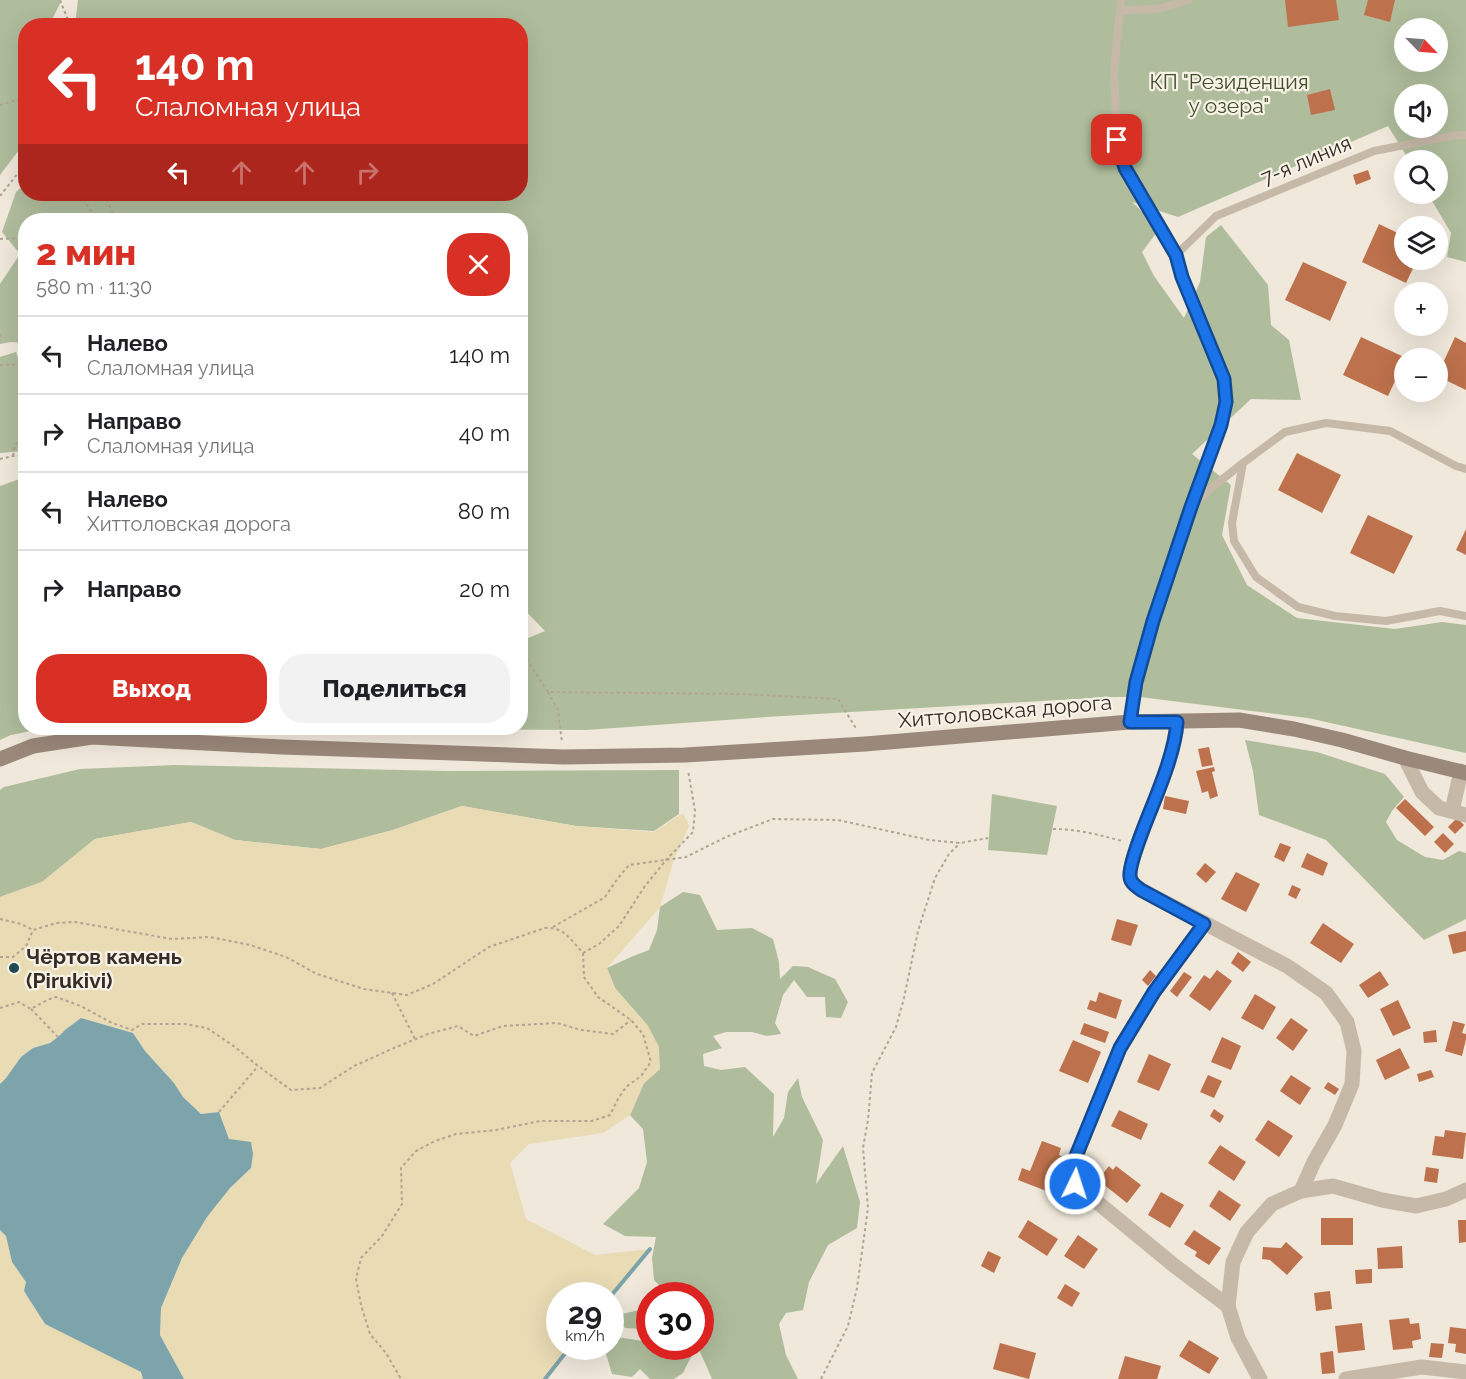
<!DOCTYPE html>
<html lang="ru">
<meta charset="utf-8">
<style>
body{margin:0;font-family:Raleway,sans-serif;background:#f2f2f2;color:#202124;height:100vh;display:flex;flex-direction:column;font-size:22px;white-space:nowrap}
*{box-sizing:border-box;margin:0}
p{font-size:20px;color:#757577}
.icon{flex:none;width:33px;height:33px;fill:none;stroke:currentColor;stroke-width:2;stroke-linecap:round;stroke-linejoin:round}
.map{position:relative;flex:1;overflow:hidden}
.side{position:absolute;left:18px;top:213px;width:510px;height:522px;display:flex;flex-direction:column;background:#fff;border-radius:24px;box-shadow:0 6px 24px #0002}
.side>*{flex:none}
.hud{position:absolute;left:18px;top:18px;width:510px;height:183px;border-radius:24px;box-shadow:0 6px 24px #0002;background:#d93025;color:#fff;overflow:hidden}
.needle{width:39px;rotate:115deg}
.controls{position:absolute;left:1394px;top:18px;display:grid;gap:12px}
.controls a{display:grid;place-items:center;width:54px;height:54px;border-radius:50%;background:#fff;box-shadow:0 6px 24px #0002;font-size:30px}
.speed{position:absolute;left:546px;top:1282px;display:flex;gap:12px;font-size:30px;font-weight:700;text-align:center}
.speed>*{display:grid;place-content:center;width:78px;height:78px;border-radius:50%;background:#fff;box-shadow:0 6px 24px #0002;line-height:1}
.speed small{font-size:15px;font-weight:400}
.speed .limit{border:9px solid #d22;background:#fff;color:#111}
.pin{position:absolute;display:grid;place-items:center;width:51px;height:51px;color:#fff;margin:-26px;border-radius:12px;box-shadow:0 3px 9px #0006}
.me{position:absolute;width:66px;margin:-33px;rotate:4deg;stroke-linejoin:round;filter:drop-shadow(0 0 4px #0008)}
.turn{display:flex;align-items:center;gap:21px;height:126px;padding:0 18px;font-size:27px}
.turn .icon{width:78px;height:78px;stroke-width:2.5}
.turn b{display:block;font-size:42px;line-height:51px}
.lanes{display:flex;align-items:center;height:57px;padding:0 18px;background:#0003;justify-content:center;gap:30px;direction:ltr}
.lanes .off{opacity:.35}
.round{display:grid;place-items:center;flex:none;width:63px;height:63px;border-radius:24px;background:#f2f2f2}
.headline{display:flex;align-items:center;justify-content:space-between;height:102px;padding:0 18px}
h1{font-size:36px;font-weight:800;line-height:45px;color:#d93025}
.cta{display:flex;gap:12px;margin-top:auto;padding:12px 18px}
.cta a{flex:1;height:69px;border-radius:24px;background:#d93025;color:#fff;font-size:24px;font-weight:800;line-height:69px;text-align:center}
.cta a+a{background:#f2f2f2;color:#202124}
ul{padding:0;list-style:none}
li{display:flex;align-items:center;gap:18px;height:78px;padding:0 18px;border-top:2px solid #e0e0e0}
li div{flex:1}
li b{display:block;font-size:22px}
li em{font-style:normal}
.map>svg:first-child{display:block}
.green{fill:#afbd9c;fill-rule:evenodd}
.sand{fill:#e9dbb4}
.water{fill:#7ca4aa}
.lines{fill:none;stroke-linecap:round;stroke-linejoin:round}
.stream{stroke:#7ca4aa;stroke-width:4}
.building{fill:#bd714c}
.path{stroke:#b2a392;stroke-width:2;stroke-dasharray:3 3;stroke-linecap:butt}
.lane{stroke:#c7b9a8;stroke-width:8}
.street{stroke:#c7b9a8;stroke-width:15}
.secondary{stroke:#9a887a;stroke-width:15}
.route-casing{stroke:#114b97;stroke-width:15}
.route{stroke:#1a73e8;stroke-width:10}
.poi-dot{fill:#204b52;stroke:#f8f2e7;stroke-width:2}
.labels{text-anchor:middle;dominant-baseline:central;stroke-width:4.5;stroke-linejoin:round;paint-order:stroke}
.park-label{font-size:21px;fill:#40502d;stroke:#f8f2e7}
.street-label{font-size:21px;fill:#342d28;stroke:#f8f2e7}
.poi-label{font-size:21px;font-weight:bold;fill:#342d28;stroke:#f8f2e7;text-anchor:start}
</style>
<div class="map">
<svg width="1466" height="1379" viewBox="0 0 1466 1379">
<rect width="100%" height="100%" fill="#f0e8db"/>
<!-- green -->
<g class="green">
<path d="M0 0H61V2L49 25 26 26 25 142 0 175Z"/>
<path d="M78 0H1466V262L1447 257 1451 233 1428 194H1437V160H1409L1388 126 1178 217 1132 202 1160 228 1142 252 1154 276 1184 318 1200 282 1206 237 1221 225 1268 285 1271 325 1289 340 1301 400 1251 399 1192 454 1231 485 1222 535 1247 585 1297 618 1395 629 1442 622 1466 625V753L1308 718 1140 697H1110L766 717 586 730 313 728 263 730 239 728H520L521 628 528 638 545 631 521 606 520 220H26L25 343 11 342 0 344V284L20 254 2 232 16 192 25 184 26 194H520V26L75 25ZM1404 28H1437V62H1404ZM1404 94H1437V128H1404Z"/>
<path d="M16 352 25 379V451L0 453V357Z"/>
<path d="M25 477 26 728H45L11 735 0 740V486Z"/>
<path d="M1245 740 1317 752 1385 774 1404 797 1392 811 1386 822 1397 840 1425 857 1443 860 1459 851 1466 853V919L1424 940 1326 840 1259 815 1253 771Z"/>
<path d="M175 765 446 771 679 770V814L654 831 576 826 462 806 393 830 321 849 235 840 191 822 95 839 42 882 0 897V790L4 787 80 769Z"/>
<path d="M992 794 1057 806 1047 855 988 850Z"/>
<path d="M683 892 700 895 717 930 752 928 773 939 779 962 780 979 793 966 808 967 835 979 848 1002 841 1018 826 1017 825 997H807L794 980 783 995 775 1023 781 1034 767 1036 752 1032H726L713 1036 722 1048 703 1054 704 1066 721 1070 745 1067 774 1094 773 1137 784 1118 788 1092 798 1078 802 1097 823 1140 816 1184 843 1146 860 1202 857 1228 828 1245 809 1282 803 1310 786 1313 779 1324 786 1355 798 1379H712L698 1347H700V1296H665L667 1293 654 1280 652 1258 656 1237 625 1236 603 1224 639 1188 647 1162 643 1129 630 1115 644 1083 660 1069 648 1026 615 988 607 968 631 957 649 950 657 930 660 907Z"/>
<path d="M643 1309H649V1339L645 1329 625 1328 614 1316Z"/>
<path d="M623 1338 649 1342 650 1347H696L683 1373 674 1379H650L640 1369 632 1377 612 1374 604 1347H610L611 1339Z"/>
</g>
<!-- sand -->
<g class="sand">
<path d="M462 806 576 826 654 832 683 813 689 826 674 859 660 907 607 968 615 988 648 1026 659 1047 660 1069 644 1083 630 1115 603 1133 529 1144 510 1163 526 1219 595 1255 650 1249 611 1297 610 1296H560V1347H570L545 1379H184L160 1335 161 1308 182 1258 207 1217 230 1188 251 1168 229 1139 219 1112 201 1114 183 1097 174 1083 145 1051 133 1033 81 1018 65 1030 58 1037 50 1043 33 1048 21 1057 6 1078 0 1084V897L42 882 95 839 191 822 235 840 321 849 393 830Z"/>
<path d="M0 1230 6 1236 12 1262 26 1282 24 1291 45 1324 141 1372 143 1379H0Z"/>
</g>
<!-- water -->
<path class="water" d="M81 1018 133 1033 145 1051 174 1083 183 1097 201 1114 219 1112 229 1139 251 1142 253 1154 251 1168 230 1188 207 1217 182 1258 161 1308 160 1335 184 1379H143L141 1372 45 1324 24 1291 26 1282 12 1262 6 1236 0 1230V1084L6 1078 21 1057 33 1048 50 1043 58 1037 65 1030Z"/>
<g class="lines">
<!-- stream -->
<g class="stream">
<path d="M610 1297 650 1249"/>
<path d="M545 1379 570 1347"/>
</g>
</g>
<!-- building -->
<g class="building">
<path d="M1285 0H1336L1339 20 1288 27Z"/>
<path d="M1368 0H1395L1390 22 1364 15Z"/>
<path d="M1330 89 1335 110 1311 115 1307 95Z"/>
<path d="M1368 170 1371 179 1356 185 1353 175Z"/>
<path d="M1379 224 1404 236V260H1417L1406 283 1362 262Z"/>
<path d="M1303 262 1347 282 1330 321 1285 300Z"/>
<path d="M1361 337 1404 357V362L1388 396 1343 375Z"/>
<path d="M1455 337 1466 343V390L1437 376Z"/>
<path d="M1297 453 1341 475 1322 513 1278 490Z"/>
<path d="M1368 515 1413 536 1394 574 1350 553Z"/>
<path d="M1466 529V555L1456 550Z"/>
<path d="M1209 747 1213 765 1202 767 1198 749Z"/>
<path d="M1214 767 1215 771 1212 772 1218 796 1210 799 1208 791 1202 793 1196 771Z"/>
<path d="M1165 796 1189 801 1186 814 1163 809Z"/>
<path d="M1405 799 1434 827 1425 836 1396 808Z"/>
<path d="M1457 818 1464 825 1455 834 1448 827Z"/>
<path d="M1443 833 1454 844 1445 853 1434 842Z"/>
<path d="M1280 843 1291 847 1284 862 1274 857Z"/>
<path d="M1307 853 1328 863 1323 876 1301 867Z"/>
<path d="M1205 863 1216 872 1206 883 1196 874Z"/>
<path d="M1236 872 1260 884 1246 912 1221 899Z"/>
<path d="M1292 885 1301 889 1296 899 1288 895Z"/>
<path d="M1117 919 1138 925 1131 946 1111 940Z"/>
<path d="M1323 923 1354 944 1341 963 1310 943Z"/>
<path d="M1466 931V951L1453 954 1448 935Z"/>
<path d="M1238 952 1251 962 1243 972 1231 963Z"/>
<path d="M1150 970 1156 976 1148 986 1142 980Z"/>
<path d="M1217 970 1232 981 1210 1011 1189 996 1204 975 1210 979Z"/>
<path d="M1380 971 1389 985 1368 998 1359 985Z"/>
<path d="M1184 972 1192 977 1177 997 1170 991Z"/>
<path d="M1099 992 1122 1000 1116 1019 1087 1009 1090 1000 1096 1002Z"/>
<path d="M1255 994 1276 1007 1263 1030 1241 1018Z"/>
<path d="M1398 1000 1411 1028 1393 1036 1380 1009Z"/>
<path d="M1291 1018 1308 1030 1293 1051 1276 1038Z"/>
<path d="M1453 1021 1465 1024 1462 1033 1466 1034V1039L1462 1056 1445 1051Z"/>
<path d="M1084 1023 1109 1032 1105 1043 1080 1034Z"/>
<path d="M1436 1030 1437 1042 1424 1043 1423 1032Z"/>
<path d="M1222 1037 1241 1046 1231 1070 1211 1062Z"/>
<path d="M1073 1040 1101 1052 1088 1083 1059 1071Z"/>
<path d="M1400 1048 1410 1068 1385 1080 1376 1060Z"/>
<path d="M1149 1054 1171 1064 1159 1091 1137 1082Z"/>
<path d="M1431 1070 1434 1077 1419 1082 1417 1074Z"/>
<path d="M1208 1075 1222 1081 1214 1098 1200 1092Z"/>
<path d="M1291 1075 1311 1088 1300 1105 1280 1091Z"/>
<path d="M1328 1082 1339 1089 1335 1095 1324 1088Z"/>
<path d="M1214 1109 1224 1116 1220 1123 1210 1116Z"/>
<path d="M1119 1110 1148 1124 1141 1140 1111 1126Z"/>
<path d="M1268 1120 1293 1136 1279 1157 1255 1140Z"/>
<path d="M1445 1130 1466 1133 1463 1159 1432 1155 1435 1136 1444 1137Z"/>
<path d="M1042 1141 1061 1148 1059 1155 1063 1157 1049 1192 1018 1180 1022 1168 1030 1171Z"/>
<path d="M1220 1145 1246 1162 1234 1181 1208 1163Z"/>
<path d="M1109 1166 1113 1170 1116 1166 1141 1185 1127 1203 1098 1180Z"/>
<path d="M1426 1167 1439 1169 1437 1183 1424 1181Z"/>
<path d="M1219 1190 1241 1205 1230 1221 1209 1206Z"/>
<path d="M1161 1192 1184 1205 1170 1228 1148 1215Z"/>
<rect x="1321" y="1218" width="32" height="27"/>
<path d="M1028 1220 1058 1239 1047 1256 1018 1237Z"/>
<path d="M1458 1220H1466V1242L1459 1243Z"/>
<path d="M1194 1230 1221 1248 1209 1265 1195 1256 1197 1252 1184 1244Z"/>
<path d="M1078 1235 1098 1249 1084 1269 1064 1256Z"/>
<path d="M1286 1242 1303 1257 1287 1275 1270 1260 1262 1259 1263 1247 1281 1248Z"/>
<path d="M1402 1246 1403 1268 1378 1269 1377 1248Z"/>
<path d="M988 1251 1001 1257 994 1273 981 1266Z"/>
<path d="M1372 1269V1283L1356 1284 1355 1270Z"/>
<path d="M1065 1284 1080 1293 1072 1307 1057 1298Z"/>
<path d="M1330 1291 1332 1309 1316 1311 1314 1293Z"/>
<path d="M1409 1318 1410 1324 1419 1323 1421 1339 1412 1341 1413 1348 1393 1350 1389 1320Z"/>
<path d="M1362 1323 1365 1350 1338 1353 1335 1326Z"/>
<path d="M1450 1327 1466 1329V1354L1455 1352 1456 1344 1448 1343Z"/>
<path d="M1189 1340 1219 1358 1209 1374 1179 1356Z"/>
<path d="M1000 1343 1036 1353 1029 1379 993 1369Z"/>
<path d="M1431 1343 1444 1344 1442 1358 1429 1357Z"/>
<path d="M1333 1351 1335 1373 1322 1374 1320 1353Z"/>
<path d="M1125 1356 1161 1366 1157 1379H1118Z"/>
</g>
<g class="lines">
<!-- path -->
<g class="path">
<path d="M60 0 68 20V26"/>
<path d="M0 105 26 97"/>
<path d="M80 194 93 214 92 220"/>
<path d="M104 194 116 220"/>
<path d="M0 196 26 163"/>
<path d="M0 239 21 238 26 239"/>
<path d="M0 334V339"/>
<path d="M0 365 26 364"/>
<path d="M13 456 15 445 26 435"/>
<path d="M0 459 13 456H26"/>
<path d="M520 649 548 692 741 694 838 699 857 730"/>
<path d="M548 692 558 710 562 743"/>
<path d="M1053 829C1077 829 1100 835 1122 841"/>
<path d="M0 919 21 924 33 930"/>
<path d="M553 927 605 897 618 878 629 865 686 857 726 837 773 819 838 820 929 840 960 843 988 838"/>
<path d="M583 953 599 944 619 926 645 886 667 859 693 832 695 811 688 770"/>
<path d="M0 957H13L26 946 33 930 56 923 75 922 172 939 210 937 250 945 286 957 317 974 364 989 407 995 433 984 489 947 545 928C563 926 571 940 583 953L584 977 598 997 631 1020 643 1034 651 1062 641 1076 626 1087 618 1099 610 1115 592 1121H540L496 1130 456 1134 435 1141 416 1151 401 1168 402 1204 382 1236 361 1258 356 1279 361 1305 370 1334 386 1353 401 1379"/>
<path d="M392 993 415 1039"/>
<path d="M0 1008 19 1002 31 1009 47 1000 56 997 81 1006 110 1022 132 1030 142 1024H185L207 1028 235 1047 258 1066 291 1090 320 1088 354 1066 394 1048 428 1034 458 1026 474 1036 503 1026 557 1023 581 1030 613 1034 631 1020"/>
<path d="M31 1009 58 1037"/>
<path d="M219 1112 258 1066"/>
<path d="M821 1379 848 1326 857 1288 868 1208 863 1148 868 1120 872 1073 896 1027 904 998 918 931 935 878 949 854 960 843"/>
</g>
<!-- lane -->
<g class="lane">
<path d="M1121 0 1114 71 1117 140 1125 168 1176 255 1181 277 1224 379 1226 402 1221 425 1191 507 1153 621 1136 682 1130 722"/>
<path d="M1120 11 1162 8 1188 0"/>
<path d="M1176 255 1216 216 1374 151 1451 136 1466 135"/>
<path d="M1243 463 1232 523 1234 541 1256 577 1298 607 1335 616 1386 621 1440 611 1466 616"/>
<path d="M1192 506 1210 489 1243 463 1285 432 1326 423 1390 431 1456 466 1466 469"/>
</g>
<!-- street -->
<g class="street">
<path d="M1177 722C1175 754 1156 796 1144 827 1140 838 1129 865 1130 876 1131 883 1136 886 1141 890L1287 966 1326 993 1347 1022 1354 1051 1352 1084 1335 1125 1314 1162 1301 1191"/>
<path d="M1405 758 1422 792 1439 808 1466 815"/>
<path d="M1452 811 1461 771"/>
<path d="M1204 924 1154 992 1120 1048 1074 1161 1075 1184 1176 1267 1228 1306"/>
<path d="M1260 1379 1238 1338 1228 1306 1233 1262 1247 1232 1272 1204 1301 1191 1333 1186 1382 1200 1416 1206 1446 1199 1466 1190"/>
<path d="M1346 1379 1422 1367 1466 1372"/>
</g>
<!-- secondary -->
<path class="secondary" d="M0 759 33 746 92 737 282 747 564 757 685 755 865 744 1130 722 1239 720 1294 729 1342 740 1405 758 1466 773"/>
</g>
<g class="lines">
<!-- route casing -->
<g class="route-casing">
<path id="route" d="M1075 1184 1074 1161 1120 1048 1154 992 1204 924 1141 890C1136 886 1130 883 1130 876 1129 865 1140 838 1144 827 1156 796 1175 754 1177 722H1130L1136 682 1153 621 1191 507 1221 425 1226 402 1224 379 1182 277 1176 255 1125 168 1117 140"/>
</g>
<!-- route -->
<use href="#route" class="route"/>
</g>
<!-- markers -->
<circle class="poi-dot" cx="14" cy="968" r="6"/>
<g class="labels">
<!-- park labels -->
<g class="park-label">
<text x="1229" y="81">КП "Резиденция<tspan x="1229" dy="24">у озера"</tspan></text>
</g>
<!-- street labels -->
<g class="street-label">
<text transform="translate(1306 160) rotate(-23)">7-я линия</text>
<text transform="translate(1005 711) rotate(-5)">Хиттоловская дорога</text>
</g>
<!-- poi labels -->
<g class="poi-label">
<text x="26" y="956">Чёртов камень<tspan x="26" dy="24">(Pirukivi)</tspan></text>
</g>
</g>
</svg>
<div class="controls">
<a><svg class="needle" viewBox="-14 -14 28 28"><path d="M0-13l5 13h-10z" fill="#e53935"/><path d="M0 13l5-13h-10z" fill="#757577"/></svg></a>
<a><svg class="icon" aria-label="sound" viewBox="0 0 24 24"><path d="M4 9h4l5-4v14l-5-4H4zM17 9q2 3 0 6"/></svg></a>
<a><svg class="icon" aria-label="search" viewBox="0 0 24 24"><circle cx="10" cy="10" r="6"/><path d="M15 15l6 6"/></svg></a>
<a><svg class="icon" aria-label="layers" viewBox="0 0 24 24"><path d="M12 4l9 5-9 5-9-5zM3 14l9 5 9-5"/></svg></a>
<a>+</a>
<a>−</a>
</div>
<div class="speed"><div>29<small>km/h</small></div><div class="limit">30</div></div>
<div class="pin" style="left:1117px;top:140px;background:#d93025"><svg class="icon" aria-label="arrive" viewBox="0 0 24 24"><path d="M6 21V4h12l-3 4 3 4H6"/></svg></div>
<svg class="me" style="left:1075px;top:1184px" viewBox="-20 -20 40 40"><circle r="17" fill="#1a73e8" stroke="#fff" stroke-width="3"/><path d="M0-11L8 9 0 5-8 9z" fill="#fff"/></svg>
<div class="hud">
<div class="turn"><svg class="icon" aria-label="left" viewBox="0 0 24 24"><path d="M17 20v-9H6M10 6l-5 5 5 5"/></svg><div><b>140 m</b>Слаломная улица</div></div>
<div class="lanes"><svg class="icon" aria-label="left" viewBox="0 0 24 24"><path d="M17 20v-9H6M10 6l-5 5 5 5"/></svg><svg class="icon off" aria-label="ahead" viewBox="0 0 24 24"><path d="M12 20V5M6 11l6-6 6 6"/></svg><svg class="icon off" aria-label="ahead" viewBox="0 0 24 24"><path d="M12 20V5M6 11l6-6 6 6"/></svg><svg class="icon off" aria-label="right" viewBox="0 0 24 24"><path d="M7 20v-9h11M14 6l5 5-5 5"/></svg></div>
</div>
<section class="side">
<div class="headline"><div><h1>2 мин</h1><p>580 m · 11:30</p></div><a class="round" style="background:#d93025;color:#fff"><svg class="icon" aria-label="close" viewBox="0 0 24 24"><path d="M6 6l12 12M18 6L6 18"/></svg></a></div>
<ul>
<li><svg class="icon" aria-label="left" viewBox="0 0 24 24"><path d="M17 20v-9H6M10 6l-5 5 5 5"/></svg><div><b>Налево</b><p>Слаломная улица</p></div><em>140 m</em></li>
<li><svg class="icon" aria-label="right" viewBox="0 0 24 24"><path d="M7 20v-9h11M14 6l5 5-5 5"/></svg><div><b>Направо</b><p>Слаломная улица</p></div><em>40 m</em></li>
<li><svg class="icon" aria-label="left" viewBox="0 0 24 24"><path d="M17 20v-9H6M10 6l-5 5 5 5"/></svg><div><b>Налево</b><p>Хиттоловская дорога</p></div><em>80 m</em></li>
<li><svg class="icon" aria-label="right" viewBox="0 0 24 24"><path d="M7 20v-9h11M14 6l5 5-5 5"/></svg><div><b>Направо</b></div><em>20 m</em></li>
</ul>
<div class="cta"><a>Выход</a><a>Поделиться</a></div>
</section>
</div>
